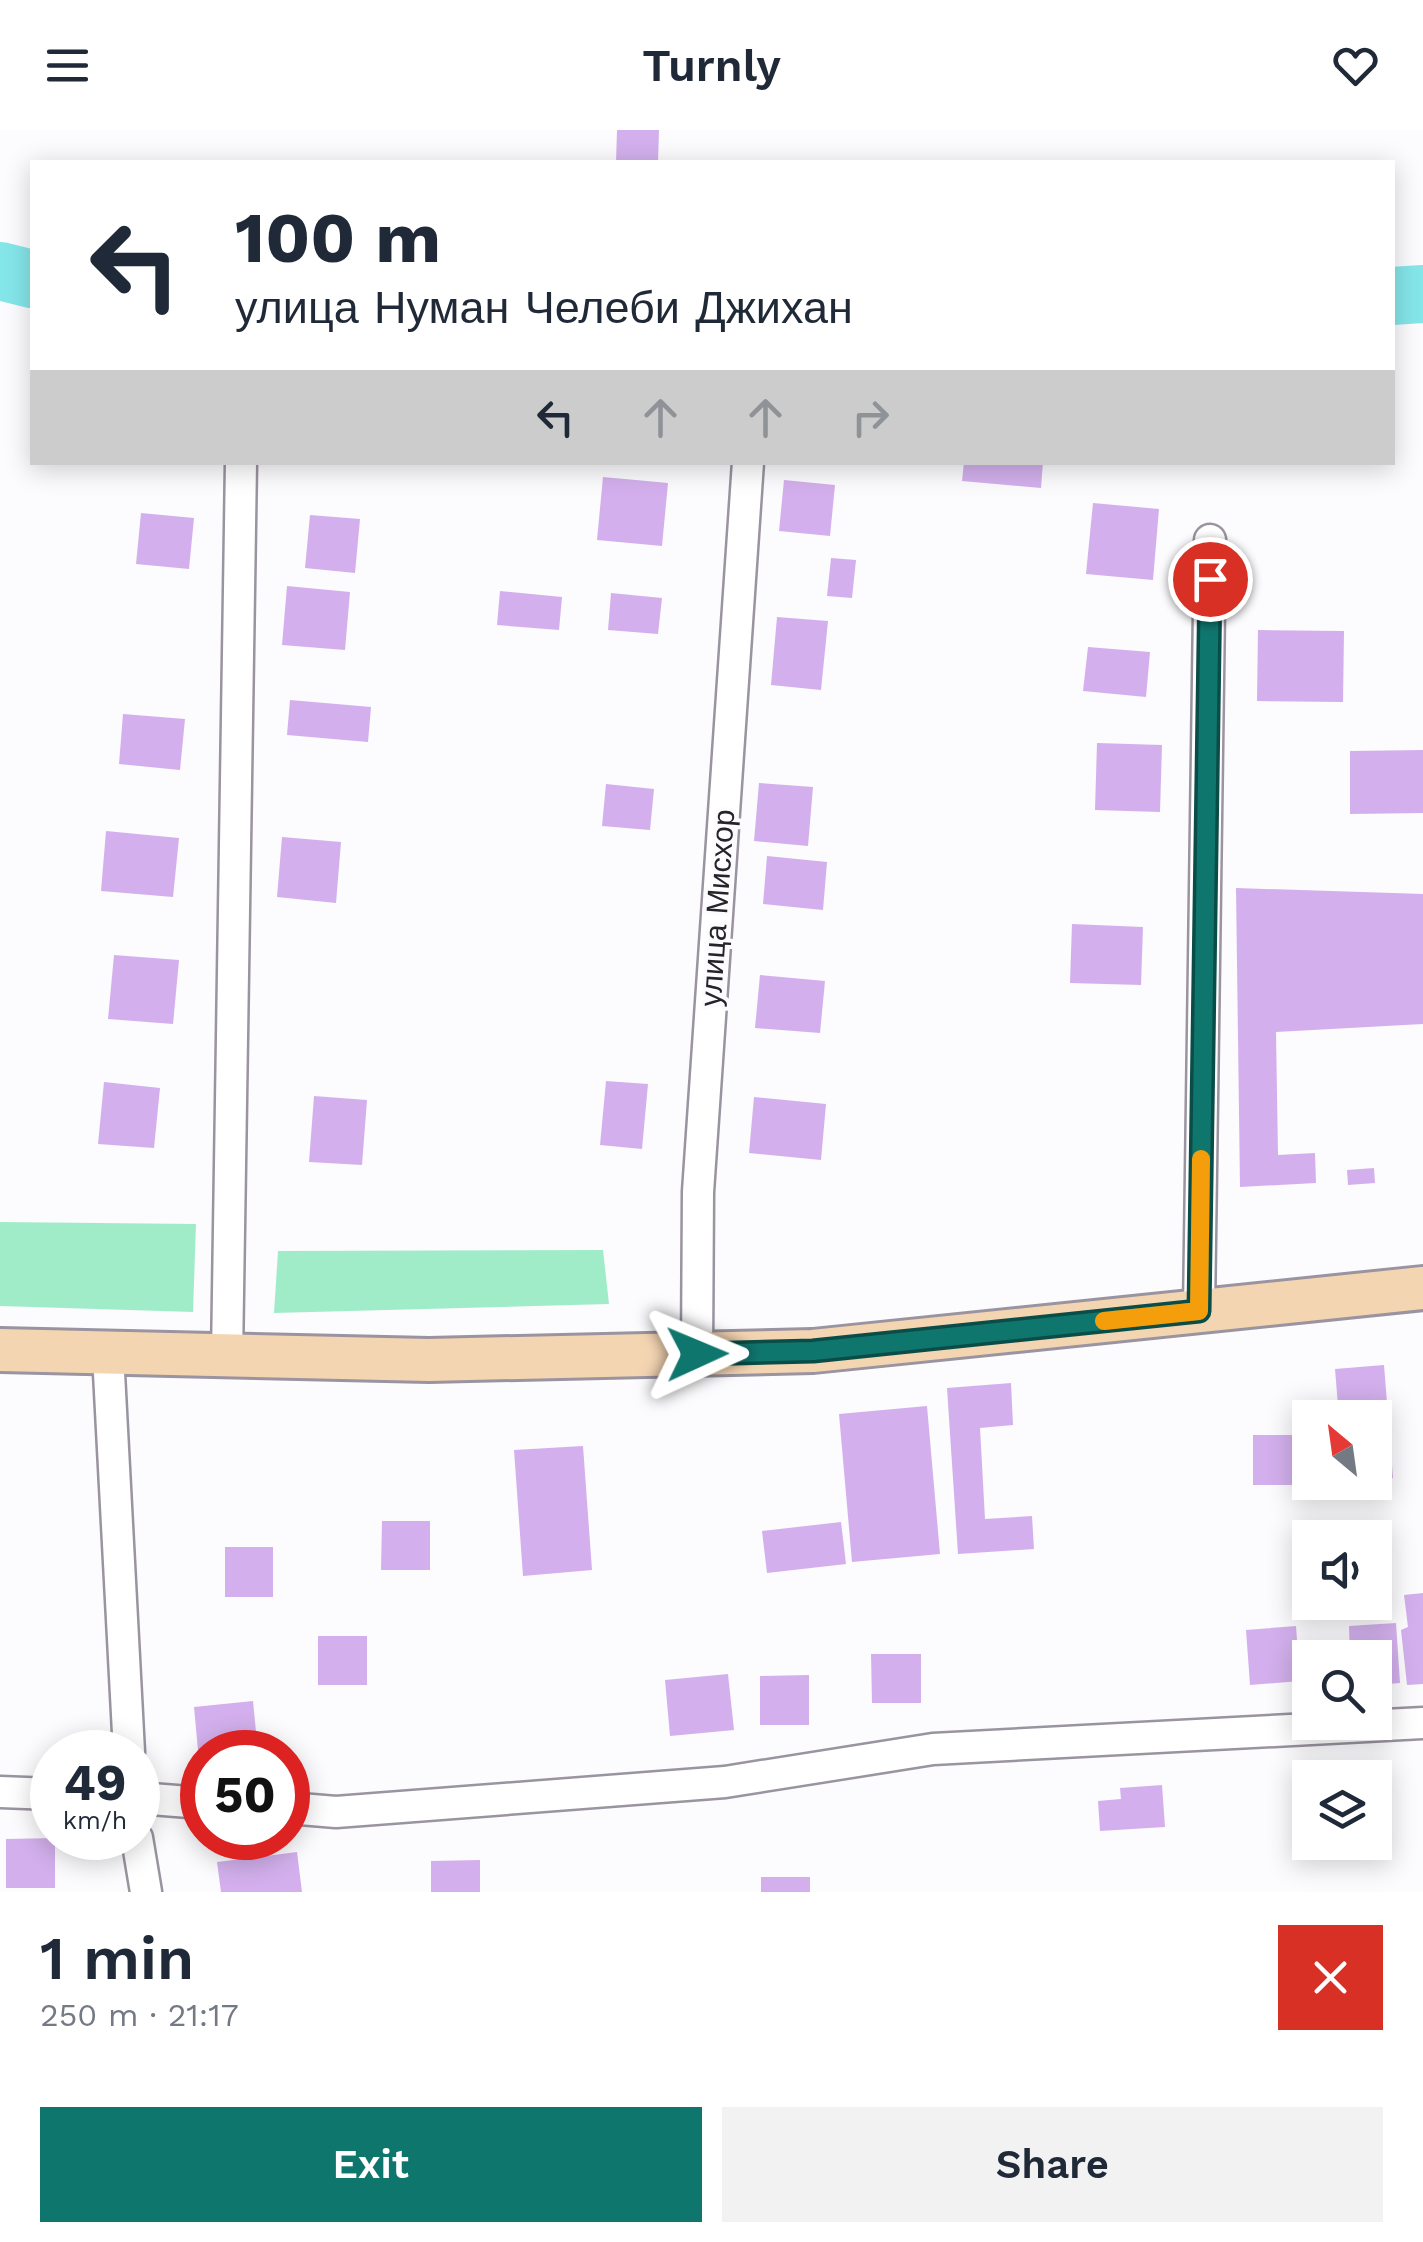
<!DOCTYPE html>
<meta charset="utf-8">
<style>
body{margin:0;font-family:"Work Sans",sans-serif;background:#f2f2f3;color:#1f2937;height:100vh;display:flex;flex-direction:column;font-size:38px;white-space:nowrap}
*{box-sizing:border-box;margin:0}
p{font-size:32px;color:#747a83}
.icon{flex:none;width:55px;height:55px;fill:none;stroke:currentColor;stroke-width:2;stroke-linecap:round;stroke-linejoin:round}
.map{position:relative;height:1762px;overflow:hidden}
.details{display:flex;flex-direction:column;background:#fff;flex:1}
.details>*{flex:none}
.top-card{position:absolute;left:30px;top:30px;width:1365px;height:305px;border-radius:0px;box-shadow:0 5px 25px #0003;background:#fff;color:#1f2937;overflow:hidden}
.needle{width:65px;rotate:331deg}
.fabs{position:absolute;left:1292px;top:1270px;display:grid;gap:20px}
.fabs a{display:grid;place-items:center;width:100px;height:100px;border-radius:0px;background:#fff;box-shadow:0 5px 25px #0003;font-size:50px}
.speed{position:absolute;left:30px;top:1600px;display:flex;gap:20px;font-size:50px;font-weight:700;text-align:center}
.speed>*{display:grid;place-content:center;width:130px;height:130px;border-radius:50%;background:#fff;box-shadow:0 5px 25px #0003;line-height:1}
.speed small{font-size:25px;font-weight:400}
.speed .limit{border:15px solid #d22;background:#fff;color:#111}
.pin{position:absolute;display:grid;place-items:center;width:85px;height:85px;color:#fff;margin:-42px;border:5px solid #fff;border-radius:50%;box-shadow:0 2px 10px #0007}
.me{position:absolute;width:110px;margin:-55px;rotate:89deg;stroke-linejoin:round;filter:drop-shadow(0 0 8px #0008)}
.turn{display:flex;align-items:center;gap:35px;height:210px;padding:0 40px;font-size:45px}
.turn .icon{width:130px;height:130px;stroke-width:2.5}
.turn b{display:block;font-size:70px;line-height:85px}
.lanes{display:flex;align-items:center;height:95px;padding:0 40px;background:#0003;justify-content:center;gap:50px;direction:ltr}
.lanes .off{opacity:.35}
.round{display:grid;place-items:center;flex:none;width:105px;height:105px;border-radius:0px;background:#f2f2f3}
.headline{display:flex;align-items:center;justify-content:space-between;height:170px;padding:0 40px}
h1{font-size:60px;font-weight:600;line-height:75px}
.primary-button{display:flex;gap:20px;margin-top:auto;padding:20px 40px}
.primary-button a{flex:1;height:115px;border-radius:0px;background:#0f766e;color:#fff;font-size:40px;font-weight:600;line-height:115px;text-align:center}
.primary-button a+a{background:#f2f2f3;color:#1f2937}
header{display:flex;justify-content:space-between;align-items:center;height:130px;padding:0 40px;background:#fff;font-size:45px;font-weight:600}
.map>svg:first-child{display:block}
.green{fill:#a1ecc8}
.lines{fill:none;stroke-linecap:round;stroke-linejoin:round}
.river{stroke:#85e6ea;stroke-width:58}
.building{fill:#d3b0ed}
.minor-casing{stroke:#9a93a0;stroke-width:35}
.secondary-casing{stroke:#9a93a0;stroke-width:48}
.minor{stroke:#fff;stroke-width:30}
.secondary{stroke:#f4d5b2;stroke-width:42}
.route-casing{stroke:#0a4d48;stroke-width:25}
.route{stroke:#0f766e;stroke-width:18}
.slow{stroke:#f59e0b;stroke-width:18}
.labels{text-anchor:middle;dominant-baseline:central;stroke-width:8;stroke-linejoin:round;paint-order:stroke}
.street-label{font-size:30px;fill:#262429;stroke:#fcfbfd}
</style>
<header><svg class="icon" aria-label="menu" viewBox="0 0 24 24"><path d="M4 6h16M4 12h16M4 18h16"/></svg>Turnly<svg class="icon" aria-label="heart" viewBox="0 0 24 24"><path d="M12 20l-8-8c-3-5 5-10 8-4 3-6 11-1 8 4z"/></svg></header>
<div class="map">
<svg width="1423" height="1762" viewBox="0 0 1423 1762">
<rect width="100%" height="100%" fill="#fcfbfd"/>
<!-- green -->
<g class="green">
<path d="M0 1092 196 1094 193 1182 0 1176Z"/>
<path d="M603 1120 609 1174 274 1183 278 1121Z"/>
</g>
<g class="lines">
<!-- river -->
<g class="river">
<path d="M0 141 32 149"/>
<path d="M1392 166 1423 164"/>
</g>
</g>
<!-- building -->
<g class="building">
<path d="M617 0H659L658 32H616Z"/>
<path d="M964 332H1043L1041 358 962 351Z"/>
<path d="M603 347 668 353 662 416 597 410Z"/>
<path d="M784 350 835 355 830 406 779 401Z"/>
<path d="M1093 373 1159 379 1153 450 1086 444Z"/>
<path d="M141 383 194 388 189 439 136 434Z"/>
<path d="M310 385 360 389 355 443 305 438Z"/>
<path d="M831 428 856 430 852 468 827 466Z"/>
<path d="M287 456 350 462 345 520 282 515Z"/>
<path d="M500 461 562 467 559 500 497 495Z"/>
<path d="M611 463 662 468 658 504 608 500Z"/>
<path d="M777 487 828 491 821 560 771 555Z"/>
<path d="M1258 500 1344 501 1343 572 1257 571Z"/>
<path d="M1088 517 1150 522 1146 567 1083 561Z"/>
<path d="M290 570 371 577 368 612 287 605Z"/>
<path d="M123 584 185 589 180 640 119 634Z"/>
<path d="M1097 613 1162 615 1160 682 1095 680Z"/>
<path d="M1423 620V683L1350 684V621Z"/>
<path d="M759 653 813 657 808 716 754 711Z"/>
<path d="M606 654 654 659 650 700 602 696Z"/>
<path d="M106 701 179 708 173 767 101 761Z"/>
<path d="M282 707 341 712 336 773 277 767Z"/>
<path d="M767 726 827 732 823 780 763 774Z"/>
<path d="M1236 758 1423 764V894L1276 902 1278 1025 1315 1023 1316 1053 1240 1057Z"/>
<path d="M1072 794 1143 797 1141 855 1070 853Z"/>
<path d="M114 825 179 830 173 894 108 889Z"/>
<path d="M760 845 825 851 820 903 755 898Z"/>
<path d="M606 951 648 954 642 1019 600 1015Z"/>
<path d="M104 952 160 958 154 1018 98 1014Z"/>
<path d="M314 966 367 970 362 1035 309 1032Z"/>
<path d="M754 967 826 974 821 1030 749 1023Z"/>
<path d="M1374 1038 1375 1053 1348 1055 1347 1040Z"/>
<path d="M1384 1235 1393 1348 1375 1349V1288H1339L1335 1239Z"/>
<path d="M1011 1253 1013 1295 980 1298 985 1389 1032 1386 1034 1419 958 1424 947 1258Z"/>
<path d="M927 1276 940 1424 852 1432 839 1284Z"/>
<path d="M1253 1305H1302L1301 1355H1253Z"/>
<path d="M583 1316 592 1440 523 1446 514 1320Z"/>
<path d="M382 1391H430V1440H381Z"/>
<path d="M841 1392 846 1434 767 1443 762 1401Z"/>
<rect x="225" y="1417" width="48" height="50"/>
<path d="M1423 1463V1554L1407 1555 1401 1500 1408 1497 1404 1465Z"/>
<path d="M1396 1493 1400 1553 1375 1555V1528H1350L1349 1496Z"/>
<path d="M1296 1496 1300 1551 1250 1555 1246 1500Z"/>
<rect x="318" y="1506" width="49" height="49"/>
<path d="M871 1524H921V1573H872Z"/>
<path d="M728 1544 734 1600 670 1606 665 1550Z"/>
<path d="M809 1545V1595H760V1546Z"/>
<path d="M253 1571 258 1622H202V1642H200L194 1577Z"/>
<path d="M1162 1655 1165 1697 1100 1701 1098 1671 1121 1669 1120 1658Z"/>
<path d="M55 1708V1758H6V1709Z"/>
<path d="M297 1722 302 1762H221L217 1732Z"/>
<path d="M480 1730V1762H431V1731Z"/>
<rect x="761" y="1747" width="49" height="15"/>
</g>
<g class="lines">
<!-- minor casing -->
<g class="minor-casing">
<g id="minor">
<path d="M1199 1181 1210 410"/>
<path d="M108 1224 129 1622"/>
<path d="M697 1224 698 1062 748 332"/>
<path d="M227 1227 241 332"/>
<path d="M0 1662 52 1664"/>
<path d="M138 1668 202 1673"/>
<path d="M288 1678 336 1682 725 1652 933 1619 1423 1593"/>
<path d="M137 1708 146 1762"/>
</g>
</g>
<!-- secondary casing -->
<g class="secondary-casing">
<path id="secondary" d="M0 1220 429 1230 813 1221 1423 1158"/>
</g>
<!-- minor -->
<use href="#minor" class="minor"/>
<!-- secondary -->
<use href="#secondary" class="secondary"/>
</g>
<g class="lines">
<!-- route casing -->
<g class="route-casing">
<path id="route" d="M697 1224 813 1221 1199 1181 1210 449"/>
</g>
<!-- route -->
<use href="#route" class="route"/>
<!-- slow -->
<path class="slow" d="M1104 1191 1199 1181 1201 1029"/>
</g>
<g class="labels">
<!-- street labels -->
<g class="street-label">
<text transform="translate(717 778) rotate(-86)">улица Мисхор</text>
</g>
</g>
</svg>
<div class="fabs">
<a><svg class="needle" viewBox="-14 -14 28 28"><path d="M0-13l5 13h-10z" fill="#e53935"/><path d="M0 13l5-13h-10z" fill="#747a83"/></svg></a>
<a><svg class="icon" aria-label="sound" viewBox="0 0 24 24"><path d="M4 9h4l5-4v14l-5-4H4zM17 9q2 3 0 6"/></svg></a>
<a><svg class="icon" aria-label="search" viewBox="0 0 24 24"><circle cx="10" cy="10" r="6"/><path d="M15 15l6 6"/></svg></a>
<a><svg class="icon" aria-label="layers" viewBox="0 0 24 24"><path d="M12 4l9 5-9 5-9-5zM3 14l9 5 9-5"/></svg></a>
</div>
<div class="speed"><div>49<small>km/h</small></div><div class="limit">50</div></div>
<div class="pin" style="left:1210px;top:449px;background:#d93025"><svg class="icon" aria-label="arrive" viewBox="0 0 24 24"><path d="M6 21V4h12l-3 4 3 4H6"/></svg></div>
<svg class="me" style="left:697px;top:1224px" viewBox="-20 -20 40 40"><path d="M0-17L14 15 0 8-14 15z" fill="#0f766e" stroke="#fff" stroke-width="4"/></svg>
<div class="top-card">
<div class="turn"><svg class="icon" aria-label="left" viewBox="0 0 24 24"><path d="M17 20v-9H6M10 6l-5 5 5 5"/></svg><div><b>100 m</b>улица Нуман Челеби Джихан</div></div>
<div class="lanes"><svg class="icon" aria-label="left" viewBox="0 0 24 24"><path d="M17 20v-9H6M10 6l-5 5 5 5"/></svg><svg class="icon off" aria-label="ahead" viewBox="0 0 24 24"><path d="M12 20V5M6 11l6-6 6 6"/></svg><svg class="icon off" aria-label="ahead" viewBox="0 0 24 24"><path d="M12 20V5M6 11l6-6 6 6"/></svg><svg class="icon off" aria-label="right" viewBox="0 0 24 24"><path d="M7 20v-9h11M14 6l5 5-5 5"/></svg></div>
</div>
</div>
<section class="details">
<div class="headline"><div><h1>1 min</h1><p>250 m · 21:17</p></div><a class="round" style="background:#d93025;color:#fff"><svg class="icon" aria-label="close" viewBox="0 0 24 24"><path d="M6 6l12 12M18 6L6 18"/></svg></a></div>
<div class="primary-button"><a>Exit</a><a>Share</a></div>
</section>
